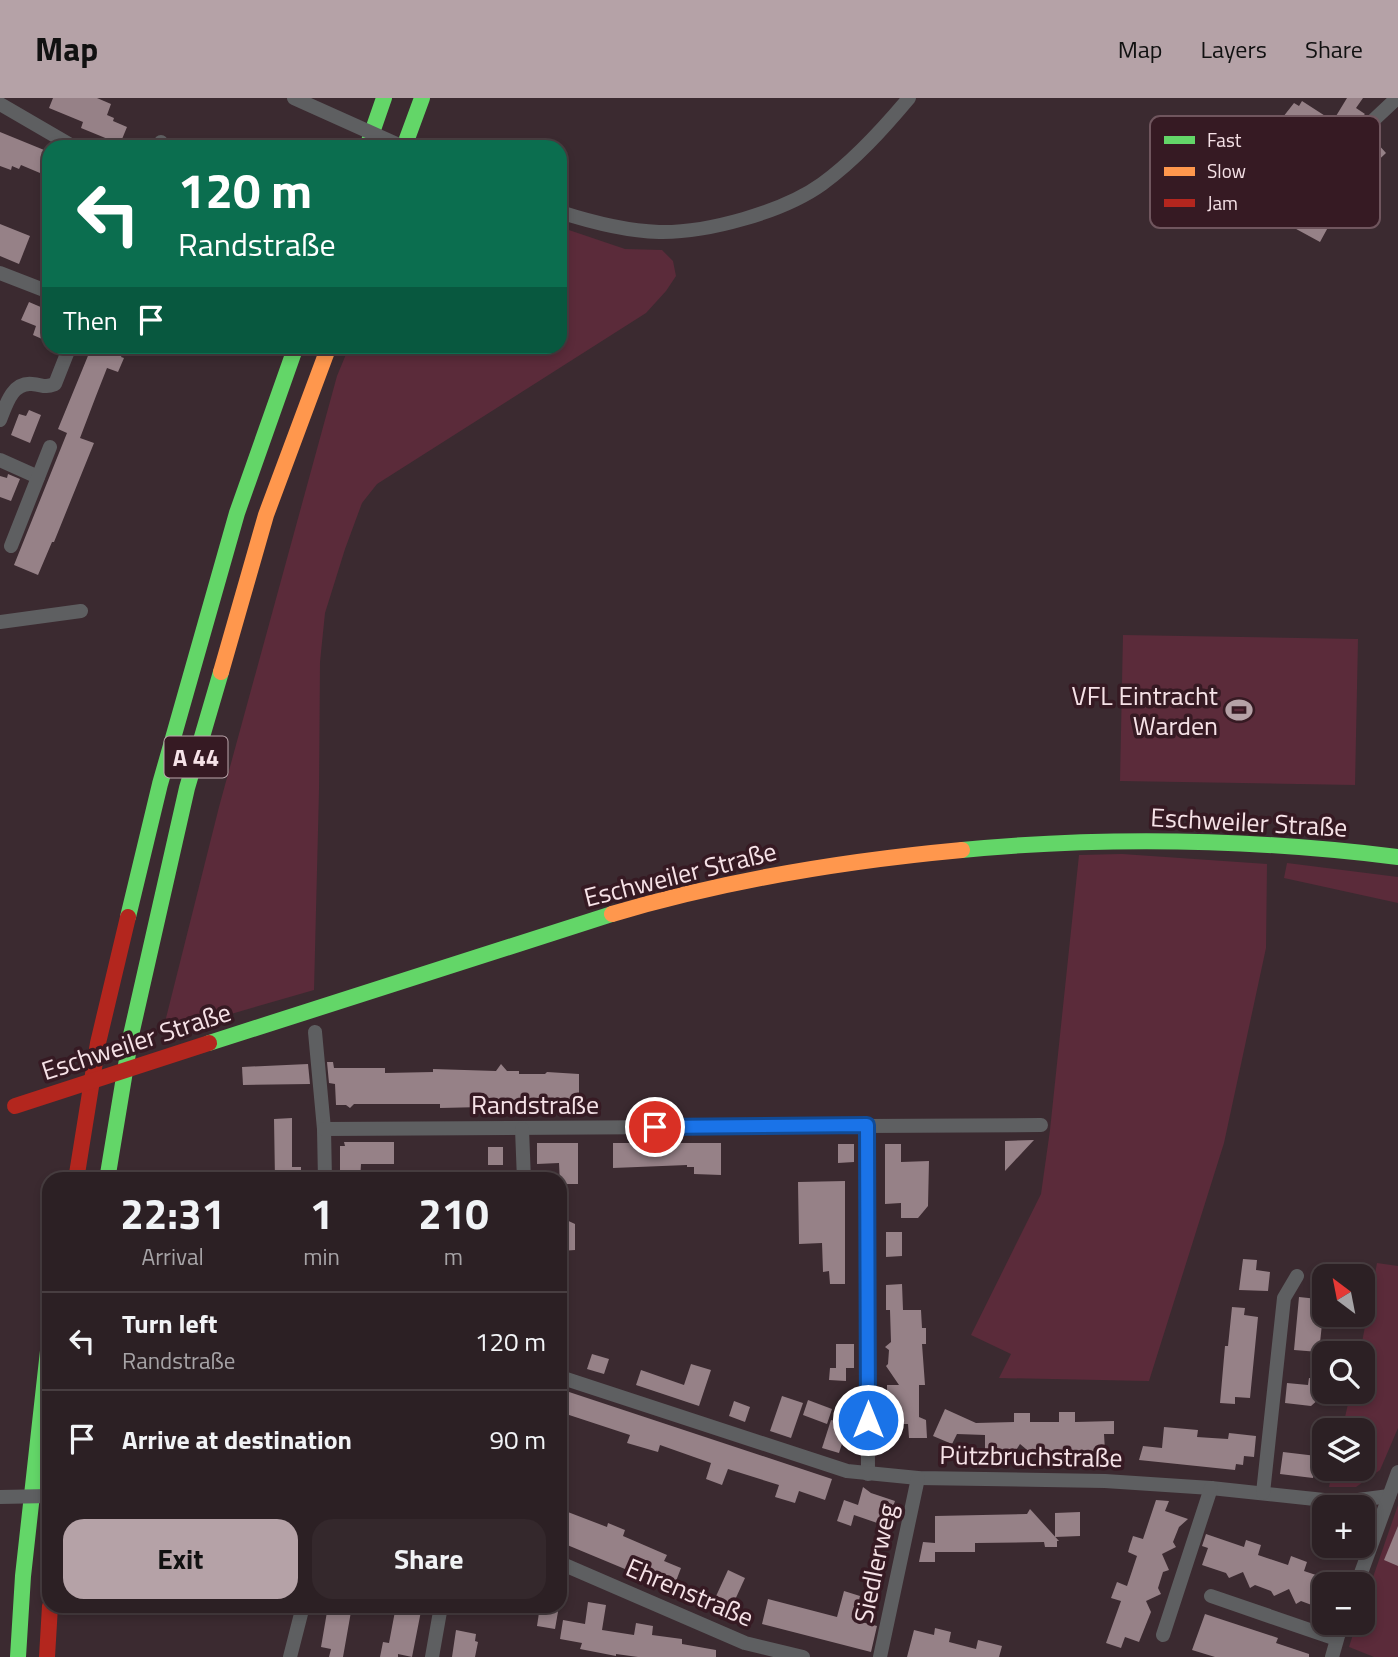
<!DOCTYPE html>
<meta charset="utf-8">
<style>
body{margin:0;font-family:"Titillium Web",sans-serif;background:#34282c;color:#f1f3f6;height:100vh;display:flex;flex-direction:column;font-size:26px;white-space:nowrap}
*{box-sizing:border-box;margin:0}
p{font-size:23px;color:#a6a3a6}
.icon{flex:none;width:38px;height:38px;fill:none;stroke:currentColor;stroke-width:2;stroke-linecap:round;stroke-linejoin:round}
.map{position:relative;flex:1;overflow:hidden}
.sheet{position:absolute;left:42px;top:1074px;width:525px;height:441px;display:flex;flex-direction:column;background:#2c2024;border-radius:21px;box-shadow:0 4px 10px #0003,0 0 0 2px #483e41}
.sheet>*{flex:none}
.hud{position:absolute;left:42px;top:42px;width:525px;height:214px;border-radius:21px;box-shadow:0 4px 10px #0003,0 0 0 2px #483e41;background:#0b6e4f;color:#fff;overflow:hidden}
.needle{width:46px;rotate:328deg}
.fabs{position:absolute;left:1312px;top:1166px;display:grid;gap:14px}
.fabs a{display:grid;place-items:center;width:63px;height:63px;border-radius:14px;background:#2c2024;box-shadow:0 4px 10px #0003,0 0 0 2px #483e41;font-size:35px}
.pin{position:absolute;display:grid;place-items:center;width:60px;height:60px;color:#fff;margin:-30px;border:4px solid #fff;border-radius:50%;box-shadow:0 2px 7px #0007}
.me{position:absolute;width:77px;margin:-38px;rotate:0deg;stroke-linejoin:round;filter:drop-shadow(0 0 5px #0008)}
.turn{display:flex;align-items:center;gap:24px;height:147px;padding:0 21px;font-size:32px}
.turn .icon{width:91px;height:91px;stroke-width:2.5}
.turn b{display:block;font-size:49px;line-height:60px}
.then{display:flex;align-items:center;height:66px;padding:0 21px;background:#0003;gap:14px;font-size:26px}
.eta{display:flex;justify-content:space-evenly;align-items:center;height:119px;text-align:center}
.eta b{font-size:42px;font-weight:700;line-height:49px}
.action{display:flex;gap:14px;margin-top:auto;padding:14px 21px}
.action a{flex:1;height:80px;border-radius:21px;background:#b5a2a7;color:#111;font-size:28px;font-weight:700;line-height:80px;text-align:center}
.action a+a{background:#34282c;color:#f1f3f6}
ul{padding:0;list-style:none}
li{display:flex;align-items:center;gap:21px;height:98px;padding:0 21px;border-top:2px solid #483e41}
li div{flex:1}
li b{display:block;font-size:26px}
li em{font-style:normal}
header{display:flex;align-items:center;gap:42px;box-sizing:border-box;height:98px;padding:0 35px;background:#b5a2a7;color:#111}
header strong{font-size:33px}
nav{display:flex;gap:38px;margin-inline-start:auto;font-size:24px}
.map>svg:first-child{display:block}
.green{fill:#5b2b3a}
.building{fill:#968187}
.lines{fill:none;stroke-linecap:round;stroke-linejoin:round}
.street{stroke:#5e5f61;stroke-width:14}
.fast{stroke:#63d668;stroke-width:16}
.slow{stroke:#ff974d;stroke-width:16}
.jam{stroke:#b3261e;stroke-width:16}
.street-bridge{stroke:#5e5f61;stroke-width:14}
.jam-bridge{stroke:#b3261e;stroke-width:16}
.route-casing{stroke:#114b97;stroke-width:18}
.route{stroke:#1a73e8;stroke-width:12}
.labels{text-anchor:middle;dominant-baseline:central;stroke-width:7;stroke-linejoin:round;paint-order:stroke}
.shield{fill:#361a23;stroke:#bca6ac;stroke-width:2}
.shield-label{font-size:24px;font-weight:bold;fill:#f6e2e7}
.poi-label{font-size:26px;fill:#f6e2e7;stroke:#361a23;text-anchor:end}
.street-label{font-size:26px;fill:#f6e2e7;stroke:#361a23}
.key{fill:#361a23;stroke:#70565e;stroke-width:2}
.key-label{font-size:19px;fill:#f6e2e7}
</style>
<header>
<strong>Map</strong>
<nav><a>Map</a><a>Layers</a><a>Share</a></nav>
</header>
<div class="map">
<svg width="1398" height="1559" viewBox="0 0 1398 1559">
<rect width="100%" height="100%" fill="#3b2a30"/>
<!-- green -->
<g class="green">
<path d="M560 129 625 151 662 152 673 163 676 178 666 193 646 215 377 386 362 405 345 451 325 515 320 564 319 692 314 892 162 936 219 709 337 278 349 249 560 248Z"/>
<path d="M1123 537 1358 541 1355 687 1120 683Z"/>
<path d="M1122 756 1267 766 1266 850 1224 1045 1149 1283 999 1280 1011 1256 971 1237 1041 1096 1050 1032 1079 757Z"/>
<path d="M1287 765 1398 779V805L1284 780Z"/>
<path d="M1377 1165 1398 1168V1330L1380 1372 1356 1389H1329L1333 1370H1363V1332H1342L1351 1293H1363V1255H1360Z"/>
<path d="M1398 1407V1559H1374L1349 1549 1357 1524H1363V1508Z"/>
</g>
<!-- building -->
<g class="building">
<path d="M53 0H97L111 6 107 17 114 20 113 23 127 29 120 46 81 30 83 24 49 10Z"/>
<path d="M1347 0H1363L1356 10 1365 16 1324 55 1283 85 1276 75 1270 80 1261 74 1278 51 1263 39 1280 17 1283 19 1294 5 1299 8 1302 3 1333 23Z"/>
<path d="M0 34 49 54 40 75 21 67 19 71 12 68 11 72 0 68Z"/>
<path d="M1377 45 1386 55 1368 72 1373 78 1363 87 1356 84 1353 90 1341 84 1350 89 1320 144 1287 126 1296 111 1303 115 1313 94 1327 102 1337 82 1340 83 1344 76Z"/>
<path d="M0 126 30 138 19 166 0 158Z"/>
<path d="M46 203H49V244L33 237 36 228 21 222 29 204 43 210Z"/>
<path d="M92 248H126L121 259 124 260 118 274 107 270 96 298 80 340 94 345 54 444H52L38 477 14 467 67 335 58 331Z"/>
<path d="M29 312 41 317 30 345 11 337 19 316 26 318Z"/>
<path d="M8 376 20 381 11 403 0 399V378L7 380Z"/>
<path d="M327 964H333L334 970H385V975L433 974V971L496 973 501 966 507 973H519V976H545L547 974 579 976V1006L563 1009 560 1006H549L547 1009 531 1005H483V1009L440 1010V1006H354L350 1010 346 1007H336L335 986 329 985Z"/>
<path d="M308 966 310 986 243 987 242 969Z"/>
<path d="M292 1020V1069H301V1082H275L274 1021Z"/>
<path d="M1034 1042 1005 1073V1043Z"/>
<path d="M344 1044H394V1066H361L360 1082H340V1048H345Z"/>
<path d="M537 1045H578V1086H560L559 1065 537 1066Z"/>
<path d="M613 1045H721V1077L694 1076V1069H687V1067L613 1070Z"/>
<path d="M838 1046H854V1064L838 1065Z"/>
<path d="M885 1046H901V1064L929 1063 928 1108 918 1120H901V1105L885 1106Z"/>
<rect x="488" y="1049" width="15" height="18"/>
<path d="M845 1083V1186H830L829 1173 823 1174 822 1145 799 1146 798 1084Z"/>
<path d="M560 1119 575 1126V1152L560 1153Z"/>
<path d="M886 1134H902V1158L886 1159Z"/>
<path d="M1243 1161 1257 1162 1256 1172 1270 1174 1268 1193 1239 1192Z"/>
<path d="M902 1186 903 1212H921L922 1230H926V1246H922L925 1287H919V1319L926 1322 927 1340H909L908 1326H887V1287H899L886 1268 888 1266 889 1252 885 1249 891 1244 890 1212H886V1187Z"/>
<path d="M1299 1199 1318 1201 1316 1225 1322 1226 1319 1254 1294 1252Z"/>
<path d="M1232 1209 1245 1210 1244 1217 1258 1219 1250 1300 1235 1299V1306L1220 1305 1225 1248H1228Z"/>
<path d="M836 1246H854V1270H846V1283L829 1282 830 1270H836Z"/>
<path d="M592 1256 609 1261 604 1276 587 1271Z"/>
<path d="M691 1266 711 1272 699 1308 636 1287 641 1272 684 1287Z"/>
<path d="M1309 1280 1322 1281 1320 1300 1311 1308 1285 1305 1287 1285 1308 1287Z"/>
<path d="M560 1291 832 1381 825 1402 799 1393 795 1405 775 1399 779 1387 728 1371 722 1387 706 1381 711 1365 660 1347 658 1354 627 1345 630 1337 560 1314Z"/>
<path d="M782 1298 803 1305 791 1340 770 1333Z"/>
<path d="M808 1302 832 1311 827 1326 803 1317Z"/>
<path d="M734 1303 750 1309 745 1324 729 1318Z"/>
<path d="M945 1311 976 1325 1014 1324V1315H1030V1324H1059V1314H1075V1324L1114 1323V1336H1104L1105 1353 1081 1354 1078 1356 1068 1349 1056 1356 1053 1354 1032 1356 1020 1346 1013 1357 1008 1354H985V1337L957 1336 952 1346 933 1338Z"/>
<path d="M831 1322 848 1327 839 1355 822 1350Z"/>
<path d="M1164 1329 1198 1332 1197 1339 1212 1340 1228 1341 1229 1335 1256 1338 1254 1359 1244 1358 1243 1367 1236 1366 1235 1372 1139 1362 1143 1348 1162 1350Z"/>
<path d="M1283 1354 1325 1359V1374L1314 1373 1313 1380 1280 1376Z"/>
<path d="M863 1389 871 1395 895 1403 886 1428 854 1417 851 1428 837 1423 844 1402 858 1407Z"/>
<path d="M1156 1402 1169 1403 1165 1413 1188 1421 1179 1429 1173 1444 1176 1449 1162 1456 1169 1472 1163 1474 1158 1490 1161 1496 1146 1503 1151 1514 1139 1544 1125 1539 1121 1550 1106 1545 1121 1503 1111 1500 1117 1484 1127 1488 1137 1458 1128 1454 1130 1447 1133 1438 1143 1441Z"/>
<path d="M560 1411 607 1429 608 1425 625 1432 623 1438 667 1457 664 1463 681 1470 673 1491 560 1444Z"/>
<path d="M1030 1411 1059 1443H1057V1449H1045L1044 1444 975 1445V1454H935V1418L1027 1416Z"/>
<path d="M1080 1414V1438L1055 1439V1415Z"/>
<path d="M1398 1428V1468L1384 1462Z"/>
<path d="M1206 1436 1244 1449 1246 1442 1261 1447 1258 1457 1288 1467 1291 1458 1307 1464 1304 1473 1325 1480V1512L1301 1503 1296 1506 1289 1491 1274 1498 1271 1493 1255 1487 1250 1490 1243 1474 1229 1480 1226 1475 1202 1467 1208 1450 1202 1448Z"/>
<path d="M923 1444 935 1445V1464H919Z"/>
<path d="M728 1472 745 1480 729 1515 712 1507Z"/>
<path d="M844 1493 860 1498 854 1522 877 1528 871 1554 762 1526 768 1501 837 1519Z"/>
<path d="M588 1504 606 1507 602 1532 634 1537 636 1525 653 1528 652 1537 682 1541V1546L716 1552V1559H638L616 1556V1558L580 1551 582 1545 560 1541 563 1522 585 1526Z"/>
<path d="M328 1508H352L343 1559H329L331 1551 321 1549Z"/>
<path d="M396 1508H422L412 1559 398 1556V1559H380L383 1544 389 1545Z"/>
<path d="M540 1508H559L555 1531 537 1528Z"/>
<path d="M1205 1516 1278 1540 1276 1545 1309 1556V1559H1215L1192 1552Z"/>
<path d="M935 1530 951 1534 949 1544 976 1551 978 1542 1002 1548 999 1559H907L914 1532 934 1537Z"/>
<path d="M456 1532 476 1536 475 1543 478 1544 475 1559H452Z"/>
</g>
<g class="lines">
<!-- street -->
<g class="street">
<path d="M0 6 74 49"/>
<path d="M159 49 161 44"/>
<path d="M1266 112 1300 82 1330 63 1397 0"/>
<path d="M560 114C591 124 627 133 659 134 707 135 783 114 822 86 855 62 883 31 909 0"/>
<path d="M0 175 49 194"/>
<path d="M0 322C6 307 12 284 32 286 44 287 43 290 55 286L70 248"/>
<path d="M0 362 38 379"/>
<path d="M11 448 50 349"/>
<path d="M0 524 81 513"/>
<path d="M315 934 324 1031 325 1082"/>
<path d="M867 1027 868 1376"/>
<path d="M324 1031 1041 1027"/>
<path d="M522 1031 524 1082"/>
<path d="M560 1279 847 1373 918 1380 1105 1383 1211 1390 1343 1404 1389 1398"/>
<path d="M1263 1395 1284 1200 1297 1178"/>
<path d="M560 1465 745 1545 803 1559"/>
<path d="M1357 1486 1398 1374"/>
<path d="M1211 1498 1336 1541"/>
<path d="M1163 1537 1211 1390"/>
<path d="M290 1559 303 1508"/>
<path d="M432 1559 441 1508"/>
<path d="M880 1559 918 1380"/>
<path d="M1332 1559 1342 1524"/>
</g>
<!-- fast -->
<g class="fast">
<path d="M367 49 384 0"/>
<path d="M404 49 422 0"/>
<path d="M962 752C1108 738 1253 741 1398 759"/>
<path d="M128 819 160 686 237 415 296 248"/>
<path d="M209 945 612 816"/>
<path d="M107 1082 131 937 187 690 221 574"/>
<path d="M18 1559 23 1478 49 1244"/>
</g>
<!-- slow -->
<g class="slow">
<path d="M221 574 266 417 329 248"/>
<path d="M612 816C726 782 843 763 962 752"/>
</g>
<!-- jam -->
<g class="jam">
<path d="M76 1082 98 945 128 819"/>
<path d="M47 1559 50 1508"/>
</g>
<!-- street-bridge -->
<g class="street-bridge">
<path d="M294 0 403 49"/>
<path d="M0 1399 49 1398"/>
</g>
<!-- jam-bridge -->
<path class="jam-bridge" d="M15 1008 209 945"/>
</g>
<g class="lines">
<!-- route casing -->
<g class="route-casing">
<path id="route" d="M655 1029 867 1027 868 1322"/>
</g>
<!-- route -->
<use href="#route" class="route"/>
</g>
<!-- icons -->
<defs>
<g id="stadium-bare" transform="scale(2.1)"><path d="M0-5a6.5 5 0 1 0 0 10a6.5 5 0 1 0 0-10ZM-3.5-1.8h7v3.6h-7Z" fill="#b5a2a7" stroke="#361a23" stroke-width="2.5" paint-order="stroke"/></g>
</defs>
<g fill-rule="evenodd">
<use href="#stadium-bare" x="1239" y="612"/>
</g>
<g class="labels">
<!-- shield labels -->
<rect class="shield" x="164.5" y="638.5" width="63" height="41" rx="5"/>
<g class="shield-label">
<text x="196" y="659">A 44</text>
</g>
<!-- poi labels -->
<g class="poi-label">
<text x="1218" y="597">VFL Eintracht<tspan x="1218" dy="30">Warden</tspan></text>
</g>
<!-- street labels -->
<g class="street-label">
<text transform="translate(1249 724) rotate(3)">Eschweiler Straße</text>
<text transform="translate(680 776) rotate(-14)">Eschweiler Straße</text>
<text transform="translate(136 943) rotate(-18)">Eschweiler Straße</text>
<text x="535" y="1006">Randstraße</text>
<text transform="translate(1031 1358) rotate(1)">Pützbruchstraße</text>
<text transform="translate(875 1465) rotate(-78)">Siedlerweg</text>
<text transform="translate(690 1494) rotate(23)">Ehrenstraße</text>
</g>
</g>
<!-- legend -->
<rect x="1150" y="18" width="230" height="112" rx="10" class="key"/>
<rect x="1164" y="38" width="31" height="8" fill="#63d668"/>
<rect x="1164" y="69" width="31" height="9" fill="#ff974d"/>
<rect x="1164" y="101" width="31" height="8" fill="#b3261e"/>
<g class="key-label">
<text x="1207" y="49">Fast</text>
<text x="1207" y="80">Slow</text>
<text x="1207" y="112">Jam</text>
</g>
</svg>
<div class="fabs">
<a><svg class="needle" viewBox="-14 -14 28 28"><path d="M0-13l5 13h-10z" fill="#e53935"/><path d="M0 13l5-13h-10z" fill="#a6a3a6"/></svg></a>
<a><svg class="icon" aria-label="search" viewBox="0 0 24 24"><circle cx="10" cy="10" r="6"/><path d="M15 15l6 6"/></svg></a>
<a><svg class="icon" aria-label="layers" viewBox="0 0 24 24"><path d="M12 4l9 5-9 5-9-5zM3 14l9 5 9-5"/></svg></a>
<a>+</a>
<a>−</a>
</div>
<div class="pin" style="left:655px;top:1029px;background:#d93025"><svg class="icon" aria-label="arrive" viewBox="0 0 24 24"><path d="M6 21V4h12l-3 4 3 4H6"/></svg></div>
<svg class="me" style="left:868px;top:1322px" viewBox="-20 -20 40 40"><circle r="17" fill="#1a73e8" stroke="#fff" stroke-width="3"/><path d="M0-11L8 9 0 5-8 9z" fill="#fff"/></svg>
<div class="hud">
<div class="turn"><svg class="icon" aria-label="left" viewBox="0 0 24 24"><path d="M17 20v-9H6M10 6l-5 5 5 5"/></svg><div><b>120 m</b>Randstraße</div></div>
<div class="then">Then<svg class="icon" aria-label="arrive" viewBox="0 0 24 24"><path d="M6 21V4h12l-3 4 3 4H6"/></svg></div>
</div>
<section class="sheet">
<div class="eta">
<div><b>22:31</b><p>Arrival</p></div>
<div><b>1</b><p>min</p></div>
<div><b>210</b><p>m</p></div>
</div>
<ul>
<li><svg class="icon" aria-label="left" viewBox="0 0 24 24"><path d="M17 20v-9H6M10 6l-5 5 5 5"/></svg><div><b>Turn left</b><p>Randstraße</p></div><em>120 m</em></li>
<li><svg class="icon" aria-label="arrive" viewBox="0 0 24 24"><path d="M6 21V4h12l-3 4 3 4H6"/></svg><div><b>Arrive at destination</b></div><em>90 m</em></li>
</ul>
<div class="action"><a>Exit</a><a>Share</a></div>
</section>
</div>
